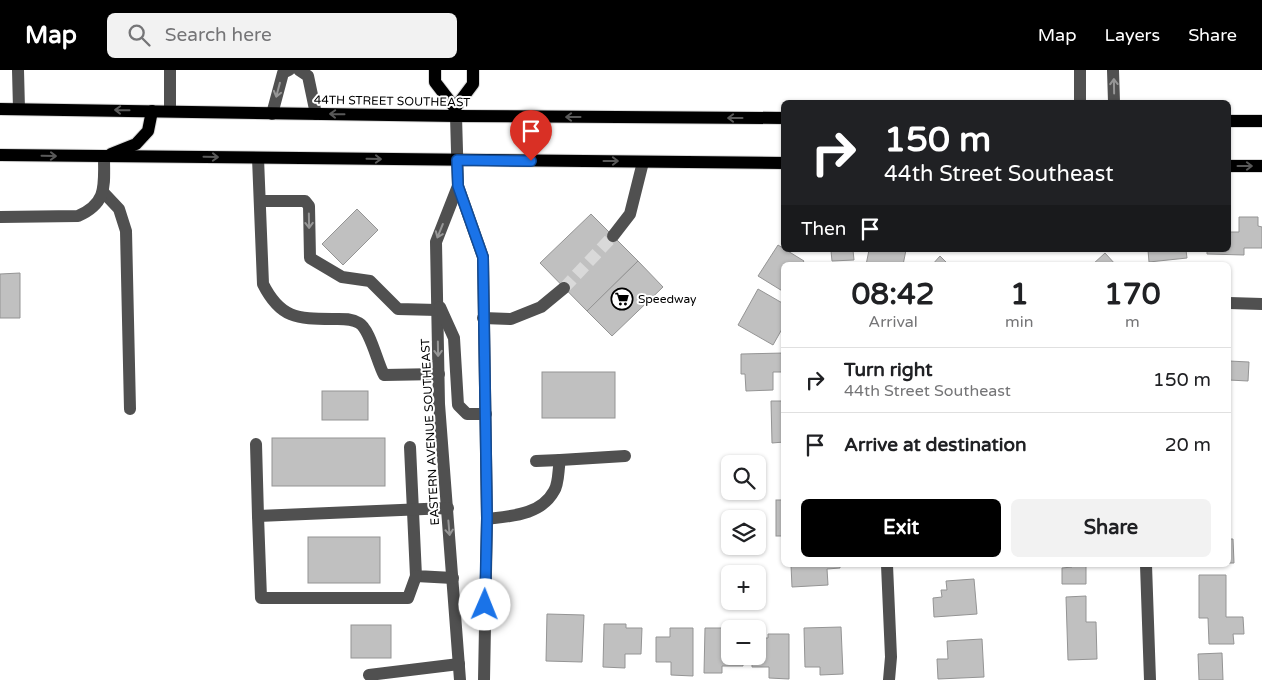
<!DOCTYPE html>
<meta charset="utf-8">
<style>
body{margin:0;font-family:"Varela Round",sans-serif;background:#f2f2f2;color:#202124;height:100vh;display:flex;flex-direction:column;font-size:19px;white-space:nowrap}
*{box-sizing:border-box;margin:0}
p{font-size:16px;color:#757577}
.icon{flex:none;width:28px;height:28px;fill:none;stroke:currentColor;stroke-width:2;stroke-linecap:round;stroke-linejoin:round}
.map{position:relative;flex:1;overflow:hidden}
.side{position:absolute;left:781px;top:192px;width:450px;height:305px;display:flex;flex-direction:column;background:#fff;border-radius:8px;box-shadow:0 1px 4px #0004}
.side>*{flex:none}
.banner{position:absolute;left:781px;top:30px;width:450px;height:152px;border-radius:8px;box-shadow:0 1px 4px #0004;background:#202124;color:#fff;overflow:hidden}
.tools{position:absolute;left:721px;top:385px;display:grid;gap:10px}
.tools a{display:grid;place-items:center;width:45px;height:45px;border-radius:8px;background:#fff;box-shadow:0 1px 4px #0004;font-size:25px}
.pin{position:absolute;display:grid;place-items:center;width:42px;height:42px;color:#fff;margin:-51px -21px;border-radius:50% 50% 50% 0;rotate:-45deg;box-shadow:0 0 5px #0007}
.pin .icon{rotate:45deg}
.me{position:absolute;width:55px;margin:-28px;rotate:1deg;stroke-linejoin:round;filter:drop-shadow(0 0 4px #0008)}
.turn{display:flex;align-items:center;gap:18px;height:105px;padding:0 20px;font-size:22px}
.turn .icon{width:65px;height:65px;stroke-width:2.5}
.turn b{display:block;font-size:35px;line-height:42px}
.then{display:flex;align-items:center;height:48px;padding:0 20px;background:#0003;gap:10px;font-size:19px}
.eta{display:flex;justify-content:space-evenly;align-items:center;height:85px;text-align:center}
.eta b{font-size:30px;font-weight:700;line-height:35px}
.action{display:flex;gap:10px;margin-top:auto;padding:10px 20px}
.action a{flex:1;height:58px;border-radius:8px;background:#000;color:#fff;font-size:20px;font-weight:700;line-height:58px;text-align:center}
.action a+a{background:#f2f2f2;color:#202124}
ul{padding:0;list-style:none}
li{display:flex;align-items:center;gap:15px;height:65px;padding:0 20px;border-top:1px solid #e0e0e0}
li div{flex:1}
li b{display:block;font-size:19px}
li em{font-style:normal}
header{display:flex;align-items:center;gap:30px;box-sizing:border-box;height:70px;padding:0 25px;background:#000;color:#fff}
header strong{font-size:24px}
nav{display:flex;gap:28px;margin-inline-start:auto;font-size:18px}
.search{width:350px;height:45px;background:#f2f2f2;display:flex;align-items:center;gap:12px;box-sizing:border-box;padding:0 18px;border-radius:8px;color:#757577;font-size:19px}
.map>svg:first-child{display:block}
.building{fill:#c0c0c0;stroke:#949494}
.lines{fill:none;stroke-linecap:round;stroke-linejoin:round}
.minor-tunnel{stroke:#d9d9d9;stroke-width:12;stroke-dasharray:12 6;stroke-linecap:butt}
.major-casing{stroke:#dbdbdb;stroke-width:14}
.minor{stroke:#505050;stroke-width:12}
.major{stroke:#000;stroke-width:12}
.oneway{stroke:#969696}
.oneway2{stroke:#595959}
.route-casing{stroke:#114b97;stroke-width:12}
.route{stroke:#1a73e8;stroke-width:9}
.labels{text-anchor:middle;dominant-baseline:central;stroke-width:4;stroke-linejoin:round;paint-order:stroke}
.street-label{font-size:12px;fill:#000;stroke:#fff}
.poi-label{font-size:12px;fill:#000;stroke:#fff;text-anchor:start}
</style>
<header>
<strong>Map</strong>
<div class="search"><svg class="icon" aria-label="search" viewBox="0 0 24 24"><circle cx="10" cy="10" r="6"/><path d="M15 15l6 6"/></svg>Search here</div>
<nav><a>Map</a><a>Layers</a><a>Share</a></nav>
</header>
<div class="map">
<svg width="1262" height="610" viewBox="0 0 1262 610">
<rect width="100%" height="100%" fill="#fff"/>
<!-- building -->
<g class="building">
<path d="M357 139 378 160 343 195 322 174Z"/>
<path d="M591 144 638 191 587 241 540 193Z"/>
<path d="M1239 147H1258V156L1262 157V178H1244V185L1207 184V180H1229V162H1239Z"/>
<path d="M778 175 804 191 801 195H784V222L758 206Z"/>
<path d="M815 180H853L854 190 832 191 831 181Z"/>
<path d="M869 180H906L903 195H866Z"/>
<path d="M1148 180H1186L1187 188 1149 192Z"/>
<path d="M1105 183 1116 195H1092Z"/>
<path d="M940 186 949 195H932Z"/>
<path d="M638 191 663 217 612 266 587 241Z"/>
<path d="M20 203V248H0V204Z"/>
<path d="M758 219 784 234V259H782L773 275 738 255Z"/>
<path d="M784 283V302H773V320L746 321 745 304H741V284Z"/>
<path d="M1229 291 1249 292 1248 311 1229 310Z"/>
<rect x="542" y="302" width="73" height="46"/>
<rect x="322" y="321" width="46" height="29"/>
<path d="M771 331H784V372L772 373Z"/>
<rect x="272" y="368" width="113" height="48"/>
<rect x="776" y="430" width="8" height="36"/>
<rect x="308" y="467" width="72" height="46"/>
<path d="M1229 469H1233L1234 493H1229Z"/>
<path d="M791 495H840V498L827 499 828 515 792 517Z"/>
<path d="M1072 495H1086V514H1062V498L1072 497Z"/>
<path d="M1199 505H1226V547H1243L1244 564H1233L1234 574H1209L1208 548H1199Z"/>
<path d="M974 509 977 544 934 547 933 528 942 527 941 520H947L946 511Z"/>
<path d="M1086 526V552H1096L1097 589 1068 590 1066 527Z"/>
<path d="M547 544 584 545 582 592 546 591Z"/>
<path d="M604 554H626V558H642L641 584H625V598L603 597Z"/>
<rect x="351" y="555" width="40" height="33"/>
<path d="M841 557 843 604 820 605V597H805L804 558Z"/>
<path d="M670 558H693V606L671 605V592H656V567H670Z"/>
<path d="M705 558H743L730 559V586H743V596H722V603H704Z"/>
<path d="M768 564H789V609L769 608V597H752V586H758V568H768Z"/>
<path d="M982 569 984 607 938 609 937 589H948L947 571Z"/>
<path d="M1222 583 1223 610H1199L1198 584Z"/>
</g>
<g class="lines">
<!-- minor-tunnel -->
<path class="minor-tunnel" d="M564 218 613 166"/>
<!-- major casing -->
<g class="major-casing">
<g id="major">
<path d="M435 0V12L455 38 456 46"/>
<path d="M455 38 473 14V0"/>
<path d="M0 39 456 46 784 48"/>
<path d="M1229 51H1262"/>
<path d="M111 84 136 74 148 61 152 41"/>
<path d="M0 85 784 93"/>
<path d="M1229 96H1262"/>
</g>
</g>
<!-- minor -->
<g class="minor">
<path d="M18 0 19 39"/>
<path d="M170 0V41"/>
<path d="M299 0 308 6 316 44"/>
<path d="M1080 0V32"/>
<path d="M1113 0 1114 32"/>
<path d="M272 44 283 3 289 0"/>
<path d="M456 46 458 116 483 187 487 449 484 610"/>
<path d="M258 88 263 214C280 248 297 249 332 249 341 249 351 248 359 253 370 259 377 292 384 305L439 304"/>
<path d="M458 116 436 172 439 334 460 610"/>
<path d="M103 122 119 139 126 161 130 339"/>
<path d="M260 131H305L309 136 310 188 342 207 370 211 398 239 437 240"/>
<path d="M0 147 78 146C108 133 104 115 104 86"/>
<path d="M613 166 630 144 643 92"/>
<path d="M1229 233 1262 234"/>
<path d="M440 237 454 268 458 335 467 344H486"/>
<path d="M483 248 511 249 541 237 564 218"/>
<path d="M256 374 258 446"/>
<path d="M410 377 416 506 453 508"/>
<path d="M536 391 560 390"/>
<path d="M487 449C511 446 541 445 554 421 559 414 558 399 560 390L625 386"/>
<path d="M887 495 891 587 889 610"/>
<path d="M1146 495 1150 610"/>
<path d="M416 506 408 528H261L258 446 448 438"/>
<path d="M369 605 459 594"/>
</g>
<!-- major -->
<use href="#major" class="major"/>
</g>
<!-- one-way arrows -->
<defs><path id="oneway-shaft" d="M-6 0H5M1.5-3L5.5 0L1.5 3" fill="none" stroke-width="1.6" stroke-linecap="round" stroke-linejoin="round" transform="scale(1.25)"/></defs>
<g class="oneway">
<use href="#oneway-shaft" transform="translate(1114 16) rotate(-91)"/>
<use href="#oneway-shaft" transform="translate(278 20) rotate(105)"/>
<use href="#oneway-shaft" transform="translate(309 151) rotate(89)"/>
<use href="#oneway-shaft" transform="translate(440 161) rotate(112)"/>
<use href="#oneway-shaft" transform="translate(438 279) rotate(89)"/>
<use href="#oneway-shaft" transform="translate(449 458) rotate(85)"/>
</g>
<g class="oneway2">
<use href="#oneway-shaft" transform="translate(122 40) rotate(-179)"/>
<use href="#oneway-shaft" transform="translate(337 44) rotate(-179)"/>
<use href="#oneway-shaft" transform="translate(573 47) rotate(-180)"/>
<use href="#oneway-shaft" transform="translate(735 48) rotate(-180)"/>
<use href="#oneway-shaft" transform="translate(49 86) rotate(1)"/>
<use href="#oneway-shaft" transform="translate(211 87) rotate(1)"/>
<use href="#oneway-shaft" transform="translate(374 89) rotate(1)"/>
<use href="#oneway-shaft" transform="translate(611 91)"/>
<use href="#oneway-shaft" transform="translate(1245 96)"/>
</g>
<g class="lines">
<!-- route casing -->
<g class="route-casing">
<path id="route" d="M485 535 487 448 483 187 458 116 457 90 531 91"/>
</g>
<!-- route -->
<use href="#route" class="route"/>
</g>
<!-- icons -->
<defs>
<g id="supermarket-ring" transform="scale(1.125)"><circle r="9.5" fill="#fff" stroke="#000" stroke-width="1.5"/><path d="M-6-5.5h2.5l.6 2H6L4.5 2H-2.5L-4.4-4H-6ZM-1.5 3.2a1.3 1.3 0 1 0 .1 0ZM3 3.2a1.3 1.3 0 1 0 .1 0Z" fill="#000"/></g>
</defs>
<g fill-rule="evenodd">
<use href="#supermarket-ring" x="622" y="229"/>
</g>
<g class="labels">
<!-- street labels -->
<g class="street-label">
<text transform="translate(392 31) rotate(1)">44TH STREET SOUTHEAST</text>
<text transform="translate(430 362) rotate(-93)">EASTERN AVENUE SOUTHEAST</text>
</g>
<!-- poi labels -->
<g class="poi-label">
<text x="638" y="229">Speedway</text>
</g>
</g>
</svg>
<div class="tools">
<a><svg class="icon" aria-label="search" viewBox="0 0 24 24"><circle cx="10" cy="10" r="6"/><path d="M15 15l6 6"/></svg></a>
<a><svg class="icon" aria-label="layers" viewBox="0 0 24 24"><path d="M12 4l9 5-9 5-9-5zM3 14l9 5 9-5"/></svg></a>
<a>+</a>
<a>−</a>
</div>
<div class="pin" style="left:531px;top:91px;background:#d93025"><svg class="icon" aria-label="arrive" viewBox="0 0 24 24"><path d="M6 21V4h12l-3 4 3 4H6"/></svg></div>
<svg class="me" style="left:485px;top:535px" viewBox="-20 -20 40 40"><circle r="19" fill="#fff"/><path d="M0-13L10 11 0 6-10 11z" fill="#1a73e8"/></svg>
<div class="banner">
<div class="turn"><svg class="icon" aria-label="right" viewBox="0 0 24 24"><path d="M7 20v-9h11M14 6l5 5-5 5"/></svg><div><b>150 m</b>44th Street Southeast</div></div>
<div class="then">Then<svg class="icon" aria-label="arrive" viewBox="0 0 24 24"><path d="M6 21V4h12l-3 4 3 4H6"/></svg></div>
</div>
<section class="side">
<div class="eta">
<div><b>08:42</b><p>Arrival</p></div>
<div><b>1</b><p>min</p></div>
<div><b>170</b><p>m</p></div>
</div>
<ul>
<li><svg class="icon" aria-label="right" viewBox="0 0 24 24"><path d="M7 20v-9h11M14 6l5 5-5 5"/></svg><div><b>Turn right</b><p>44th Street Southeast</p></div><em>150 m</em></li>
<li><svg class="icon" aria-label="arrive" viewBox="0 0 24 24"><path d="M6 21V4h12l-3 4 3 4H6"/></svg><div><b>Arrive at destination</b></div><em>20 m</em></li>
</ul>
<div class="action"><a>Exit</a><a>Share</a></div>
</section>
</div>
